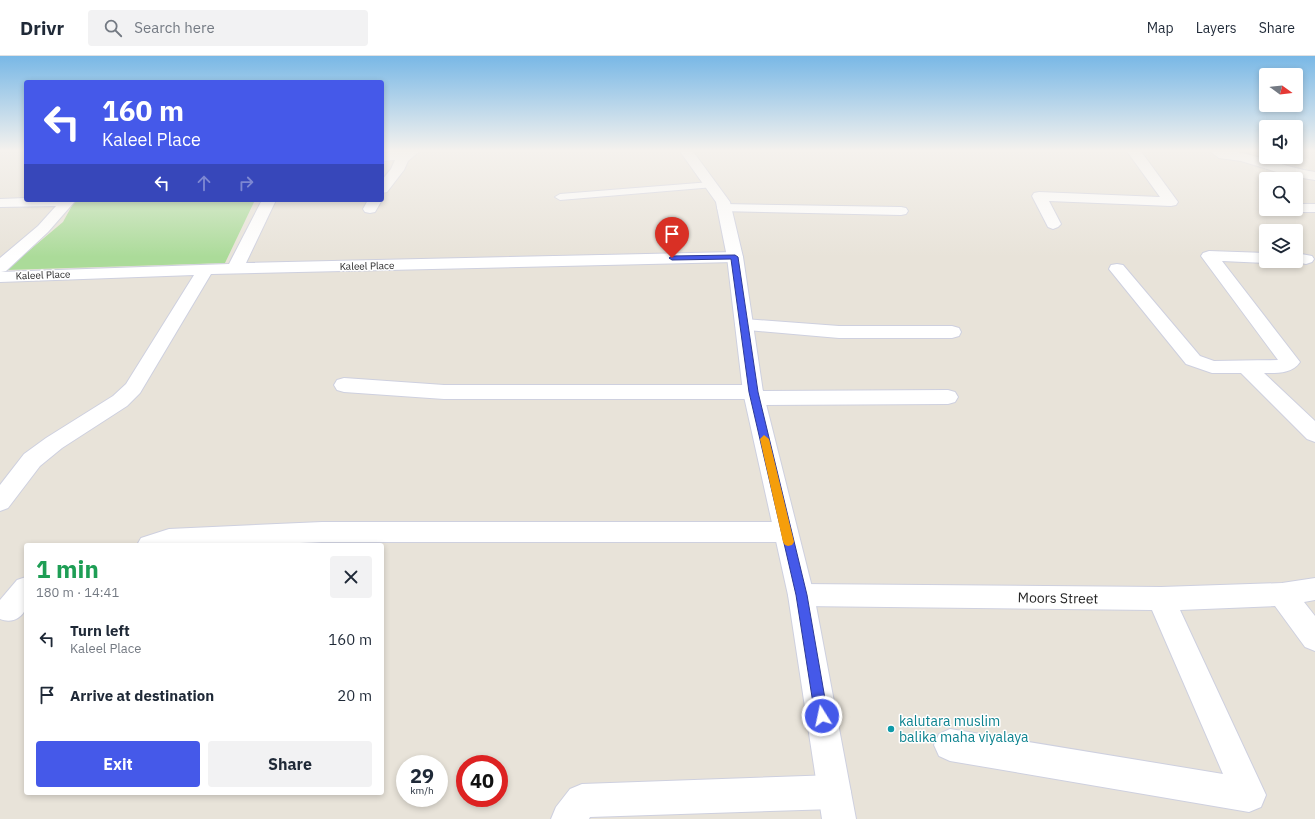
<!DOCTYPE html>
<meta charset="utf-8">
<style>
body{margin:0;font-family:"IBM Plex Sans",sans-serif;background:#f2f2f3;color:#1f2937;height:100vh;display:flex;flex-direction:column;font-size:15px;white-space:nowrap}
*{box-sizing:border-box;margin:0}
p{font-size:13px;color:#747a83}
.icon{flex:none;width:22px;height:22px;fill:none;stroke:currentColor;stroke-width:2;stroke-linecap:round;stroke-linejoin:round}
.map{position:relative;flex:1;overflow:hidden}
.sheet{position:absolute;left:24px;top:487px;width:360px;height:252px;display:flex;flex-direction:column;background:#fff;border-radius:4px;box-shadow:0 2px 6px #0003}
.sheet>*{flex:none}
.guide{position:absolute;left:24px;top:24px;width:360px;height:122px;border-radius:4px;box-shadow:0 2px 6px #0003;background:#4559e9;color:#fff;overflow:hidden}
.needle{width:26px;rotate:105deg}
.controls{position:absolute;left:1259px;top:12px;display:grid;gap:8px}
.controls a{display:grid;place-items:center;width:44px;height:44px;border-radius:4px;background:#fff;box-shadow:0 2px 6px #0003;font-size:20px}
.speed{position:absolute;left:396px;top:699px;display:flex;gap:8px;font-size:20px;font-weight:700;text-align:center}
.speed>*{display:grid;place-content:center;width:52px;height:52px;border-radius:50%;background:#fff;box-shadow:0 2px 6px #0003;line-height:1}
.speed small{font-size:10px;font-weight:400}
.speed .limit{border:6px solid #d22;background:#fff;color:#111}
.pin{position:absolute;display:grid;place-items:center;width:34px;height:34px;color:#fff;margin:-41px -17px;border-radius:50% 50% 50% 0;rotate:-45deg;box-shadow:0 0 4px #0007}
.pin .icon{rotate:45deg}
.me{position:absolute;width:44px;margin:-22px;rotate:350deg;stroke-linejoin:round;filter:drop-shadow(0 0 3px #0008)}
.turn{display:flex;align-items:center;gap:14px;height:84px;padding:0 12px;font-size:18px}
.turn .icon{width:52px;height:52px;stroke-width:2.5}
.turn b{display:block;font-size:28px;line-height:34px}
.lanes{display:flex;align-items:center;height:38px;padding:0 12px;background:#0003;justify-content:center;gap:20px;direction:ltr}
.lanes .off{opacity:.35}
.round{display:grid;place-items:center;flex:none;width:42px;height:42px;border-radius:4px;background:#f2f2f3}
.head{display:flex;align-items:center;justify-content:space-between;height:68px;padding:0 12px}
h1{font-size:24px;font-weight:800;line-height:30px;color:#1e9e55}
.cta{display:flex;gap:8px;margin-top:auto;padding:8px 12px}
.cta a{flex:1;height:46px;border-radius:4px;background:#4559e9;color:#fff;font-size:16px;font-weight:800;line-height:46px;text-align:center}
.cta a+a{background:#f2f2f3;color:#1f2937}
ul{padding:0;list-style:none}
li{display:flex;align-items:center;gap:12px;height:56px;padding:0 12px}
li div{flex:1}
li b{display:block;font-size:15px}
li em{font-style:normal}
header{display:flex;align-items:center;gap:24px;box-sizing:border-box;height:56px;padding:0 20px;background:#fff;border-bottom:1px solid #e0e1e3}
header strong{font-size:19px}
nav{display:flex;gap:22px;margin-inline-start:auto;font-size:14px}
.search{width:280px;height:36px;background:#f2f2f3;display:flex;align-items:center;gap:10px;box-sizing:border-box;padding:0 14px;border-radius:4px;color:#747a83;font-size:15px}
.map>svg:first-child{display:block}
.green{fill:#abdb99}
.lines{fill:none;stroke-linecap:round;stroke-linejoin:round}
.lane-casing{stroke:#ced0df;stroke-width:2}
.street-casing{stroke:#ced0df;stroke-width:2}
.secondary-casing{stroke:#ced0df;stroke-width:2}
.lane{fill:#fff;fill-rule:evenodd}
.street{fill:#fff;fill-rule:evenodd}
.secondary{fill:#fff;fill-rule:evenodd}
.route{fill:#4559e9;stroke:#2d3a97}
.slow{fill:#f59e0b}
.culture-dot{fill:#0f9aa8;stroke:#fff;stroke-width:1.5}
.labels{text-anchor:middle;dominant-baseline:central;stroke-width:3;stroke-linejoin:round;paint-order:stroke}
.far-street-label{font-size:10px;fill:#272727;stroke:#fff}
.near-street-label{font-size:14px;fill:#272727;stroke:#fff}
.near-culture-label{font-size:14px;fill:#0d838f;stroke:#fff;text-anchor:start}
</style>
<header>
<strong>Drivr</strong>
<div class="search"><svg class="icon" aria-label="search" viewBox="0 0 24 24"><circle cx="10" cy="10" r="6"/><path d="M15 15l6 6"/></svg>Search here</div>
<nav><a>Map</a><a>Layers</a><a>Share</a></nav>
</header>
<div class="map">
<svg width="1315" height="763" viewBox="0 0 1315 763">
<rect width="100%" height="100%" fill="#e8e3d9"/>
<!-- green -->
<path class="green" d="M77 144H255L225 207 6 214 63 166 74 146Z"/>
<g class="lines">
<!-- lane casing -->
<g class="lane-casing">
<path id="lane" d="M711 126 716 129 714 131 560 144 555 141 560 138Z"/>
</g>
<!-- street casing -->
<g class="street-casing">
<g id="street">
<path d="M404 94H421L408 105 404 114 387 136 382 137V124L391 113 395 104 382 105V97Z"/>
<path d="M1126 94H1140L1178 146 1176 149 1171 150 1049 145 1061 168 1058 171 1053 173 1048 171 1032 140 1034 137 1039 136 1160 141Z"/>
<path d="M1208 94C1245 92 1279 111 1315 116V124L1290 120 1241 105 1219 102Z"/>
<path d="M26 142V144H76L48 176 6 215 1 216 229 208 262 144H276L246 207 735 196 741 198 743 201 741 204 735 206 211 218 140 337 127 350 62 392 40 410 8 452 0 455V429L24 398 46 382 113 340 126 328 194 219 0 226V202L38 170 56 150 0 151V143Z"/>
<path d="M368 144H382L375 156 370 157 365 156 363 153Z"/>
<path d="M1296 146 1303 148H1315V156H1302L1291 153H1296Z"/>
<path d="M724 148 901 151 906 152 908 155 906 158 901 159 719 155 717 152 719 149Z"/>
<path d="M1209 195 1266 197V205H1272L1266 207 1222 205 1300 306C1292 318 1277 317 1264 317L1315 365V386L1307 383 1241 317H1212L1186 308 1109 213 1111 209 1117 208 1123 209 1200 300 1214 305 1278 304 1201 200 1203 197Z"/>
<path d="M1296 197 1312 200 1314 203 1312 206 1306 208 1290 205H1296Z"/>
<path d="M744 263 839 270H952L959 272 961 276 959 280 952 282H839L737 273 735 269 737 265Z"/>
<path d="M344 322 444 329H753L760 331 763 335 948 334 955 336 958 341 955 346 948 348 755 349 748 347 745 343H444L344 336 337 334 334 329 337 324Z"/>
<path d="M322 466H786L795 469 798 476 795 483 786 486H322L254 489H137L141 482 169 473Z"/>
<path d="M26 521C26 528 28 546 26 552 21 564 10 567 0 563V544L17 524Z"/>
<path d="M1315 522V544L1304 546 1315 560V595L1305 591 1275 550 1180 554 1266 739 1261 751 1249 756 950 705 939 700 934 689 939 678 950 673 1223 718 1152 554 801 550 791 547 788 539 791 531 801 528 1161 531 1282 527Z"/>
<path d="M834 719 846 724 851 736 846 748 834 753 590 761 589 763H551L556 751 570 733 582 728Z"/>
</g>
</g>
<!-- secondary casing -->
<g class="secondary-casing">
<path id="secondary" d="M679 94H692L730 146 743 201 763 336 814 539 856 763H822L788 539 743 336 727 201 716 146Z"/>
</g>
<!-- lane -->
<use href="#lane" class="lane"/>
<!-- street -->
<use href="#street" class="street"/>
<!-- secondary -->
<use href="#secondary" class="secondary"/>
</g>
<!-- sky -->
<linearGradient id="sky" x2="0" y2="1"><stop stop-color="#79b8e6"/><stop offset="0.47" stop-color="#f5f2ee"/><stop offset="1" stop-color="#f5f2ee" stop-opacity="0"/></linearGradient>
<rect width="1315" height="201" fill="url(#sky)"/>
<!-- route -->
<path class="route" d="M735 199 738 201 758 336 807 539 828 660 826 664 822 666 817 664 815 660 796 539 749 336 731 203 672 204 669 202 672 200Z"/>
<!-- slow -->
<path class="slow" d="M764 379 769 383 794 486 792 489 788 490 785 489 783 486 760 383Z"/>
<!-- markers -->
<circle class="culture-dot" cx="891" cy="673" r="4"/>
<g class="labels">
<!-- far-street labels -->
<g class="far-street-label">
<text transform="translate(367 210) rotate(-1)">Kaleel Place</text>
<text transform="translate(43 219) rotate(-2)">Kaleel Place</text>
</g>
<!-- near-street labels -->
<g class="near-street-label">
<text transform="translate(1058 542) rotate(1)">Moors Street</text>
</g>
<!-- near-culture labels -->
<g class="near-culture-label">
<text x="899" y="665">kalutara muslim<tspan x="899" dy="16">balika maha viyalaya</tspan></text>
</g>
</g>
</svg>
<div class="controls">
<a><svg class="needle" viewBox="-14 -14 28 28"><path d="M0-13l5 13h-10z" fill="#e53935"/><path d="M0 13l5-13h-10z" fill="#747a83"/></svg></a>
<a><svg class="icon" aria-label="sound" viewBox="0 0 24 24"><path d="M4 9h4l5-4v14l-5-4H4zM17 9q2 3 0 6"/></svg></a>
<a><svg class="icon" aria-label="search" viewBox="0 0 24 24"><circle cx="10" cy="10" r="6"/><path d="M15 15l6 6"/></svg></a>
<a><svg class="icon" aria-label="layers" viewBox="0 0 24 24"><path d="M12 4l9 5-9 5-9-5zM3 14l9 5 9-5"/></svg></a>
</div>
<div class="speed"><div>29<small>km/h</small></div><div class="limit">40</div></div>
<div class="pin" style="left:672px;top:202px;background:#d93025"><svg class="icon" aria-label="arrive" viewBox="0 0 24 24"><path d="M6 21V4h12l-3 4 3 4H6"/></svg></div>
<svg class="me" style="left:822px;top:660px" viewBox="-20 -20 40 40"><circle r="17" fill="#4559e9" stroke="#fff" stroke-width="3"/><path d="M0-11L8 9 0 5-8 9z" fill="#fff"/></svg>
<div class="guide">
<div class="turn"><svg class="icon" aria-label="left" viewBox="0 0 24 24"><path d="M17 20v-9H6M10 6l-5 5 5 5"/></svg><div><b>160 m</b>Kaleel Place</div></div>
<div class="lanes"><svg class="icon" aria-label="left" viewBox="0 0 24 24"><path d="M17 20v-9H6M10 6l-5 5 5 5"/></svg><svg class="icon off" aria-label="ahead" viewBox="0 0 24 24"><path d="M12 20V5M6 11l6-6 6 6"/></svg><svg class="icon off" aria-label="right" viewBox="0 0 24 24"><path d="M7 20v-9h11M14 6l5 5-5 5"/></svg></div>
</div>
<section class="sheet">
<div class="head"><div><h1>1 min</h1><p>180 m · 14:41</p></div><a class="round"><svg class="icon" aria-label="close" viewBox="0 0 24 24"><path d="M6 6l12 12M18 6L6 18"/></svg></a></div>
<ul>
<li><svg class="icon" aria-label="left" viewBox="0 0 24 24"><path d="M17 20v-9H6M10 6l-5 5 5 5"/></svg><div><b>Turn left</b><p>Kaleel Place</p></div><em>160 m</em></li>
<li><svg class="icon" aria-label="arrive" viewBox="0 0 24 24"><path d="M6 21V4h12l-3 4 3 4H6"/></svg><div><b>Arrive at destination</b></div><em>20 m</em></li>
</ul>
<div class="cta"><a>Exit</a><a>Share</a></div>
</section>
</div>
